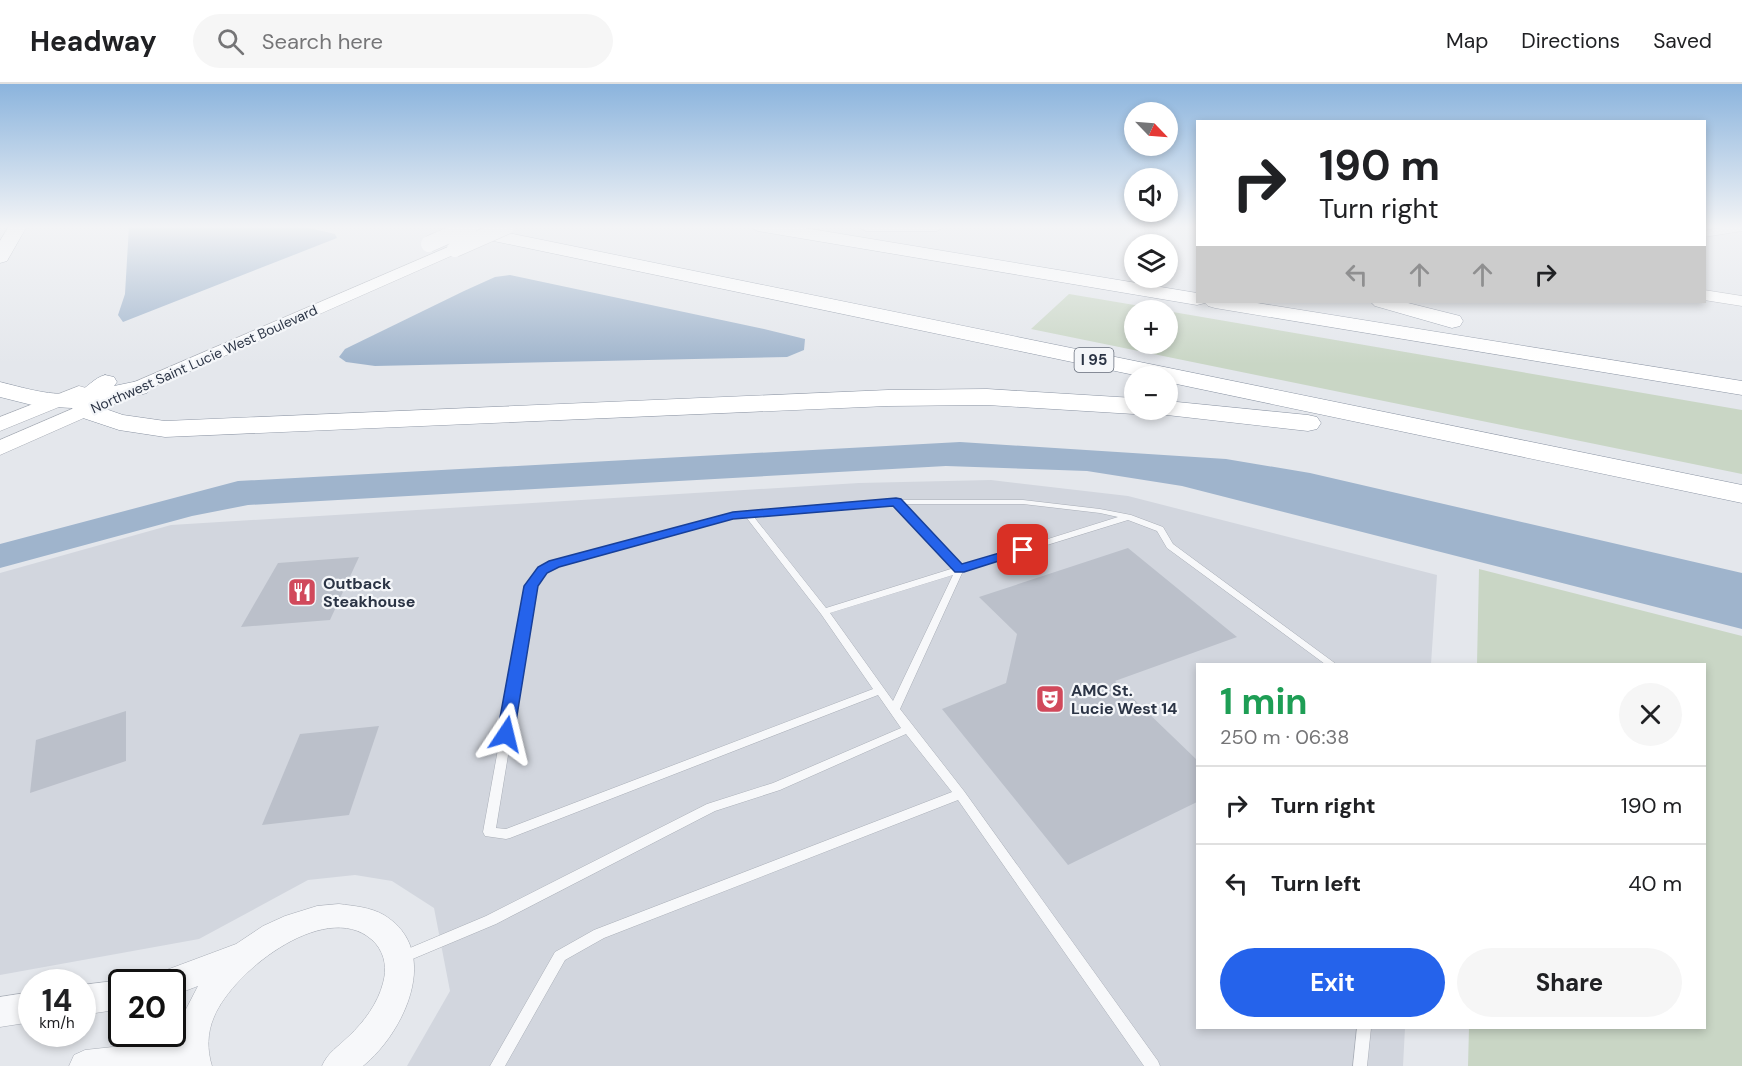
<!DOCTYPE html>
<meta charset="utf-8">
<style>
body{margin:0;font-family:"DM Sans",sans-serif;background:#f6f6f6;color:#202124;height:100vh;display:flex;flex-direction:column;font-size:22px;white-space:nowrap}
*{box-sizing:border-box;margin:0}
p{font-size:20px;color:#757577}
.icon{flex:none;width:33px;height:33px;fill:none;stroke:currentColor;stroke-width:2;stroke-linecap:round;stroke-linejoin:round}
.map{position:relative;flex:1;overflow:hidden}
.side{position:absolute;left:1196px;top:579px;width:510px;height:366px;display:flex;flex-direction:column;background:#fff;border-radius:0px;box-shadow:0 3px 9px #0003}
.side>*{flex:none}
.guide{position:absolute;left:1196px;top:36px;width:510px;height:183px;border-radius:0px;box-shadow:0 3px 9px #0003;background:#fff;color:#202124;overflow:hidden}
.needle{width:39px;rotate:115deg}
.tools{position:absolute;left:1124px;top:18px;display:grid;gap:12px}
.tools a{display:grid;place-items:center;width:54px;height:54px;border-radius:50%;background:#fff;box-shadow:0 3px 9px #0003;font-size:30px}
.speed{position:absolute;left:18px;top:885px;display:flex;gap:12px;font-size:30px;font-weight:700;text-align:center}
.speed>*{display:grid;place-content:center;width:78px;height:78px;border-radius:50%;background:#fff;box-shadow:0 3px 9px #0003;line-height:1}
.speed small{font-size:15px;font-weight:400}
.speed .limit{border:3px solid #111;border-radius:9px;background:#fff;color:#111}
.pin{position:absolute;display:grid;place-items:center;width:51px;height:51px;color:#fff;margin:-26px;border-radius:12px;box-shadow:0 3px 9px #0006}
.me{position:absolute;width:66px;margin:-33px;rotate:10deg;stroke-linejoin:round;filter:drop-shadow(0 0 4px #0008)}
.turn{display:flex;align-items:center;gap:21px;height:126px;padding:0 24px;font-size:27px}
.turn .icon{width:78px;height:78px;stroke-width:2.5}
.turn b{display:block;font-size:42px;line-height:51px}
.lanes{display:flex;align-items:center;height:57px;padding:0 24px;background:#0003;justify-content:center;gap:30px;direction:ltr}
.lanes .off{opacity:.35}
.round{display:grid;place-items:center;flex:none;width:63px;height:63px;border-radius:32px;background:#f6f6f6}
.head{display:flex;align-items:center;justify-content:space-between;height:102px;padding:0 24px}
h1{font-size:36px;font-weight:700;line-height:45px;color:#1e9e55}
.button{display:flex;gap:12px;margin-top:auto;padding:12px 24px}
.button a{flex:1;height:69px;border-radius:36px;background:#2563eb;color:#fff;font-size:24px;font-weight:700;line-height:69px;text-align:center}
.button a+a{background:#f6f6f6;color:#202124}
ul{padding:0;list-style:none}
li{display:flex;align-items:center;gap:18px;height:78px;padding:0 24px;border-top:2px solid #e0e0e0}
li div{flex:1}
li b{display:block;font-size:22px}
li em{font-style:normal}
header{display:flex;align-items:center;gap:36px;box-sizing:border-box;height:84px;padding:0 30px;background:#fff;border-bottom:2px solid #e0e0e0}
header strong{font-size:28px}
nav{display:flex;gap:33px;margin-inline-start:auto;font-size:21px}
.search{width:420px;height:54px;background:#f6f6f6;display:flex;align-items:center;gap:15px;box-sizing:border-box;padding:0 21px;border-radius:33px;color:#757577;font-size:22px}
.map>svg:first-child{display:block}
.built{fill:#d2d6de}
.green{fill:#c9d6c5}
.water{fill:#9fb4cc}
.building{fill:#bbc0ca}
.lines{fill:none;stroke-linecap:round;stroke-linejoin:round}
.lane-casing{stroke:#a9aeb7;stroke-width:1}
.street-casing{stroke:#a9aeb7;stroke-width:1}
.secondary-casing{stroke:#a9aeb7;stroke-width:1}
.highway-casing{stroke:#8b94a3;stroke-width:1}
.lane{fill:#f7f8fa;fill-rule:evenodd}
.street{fill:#f7f8fa;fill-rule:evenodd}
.secondary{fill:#fff;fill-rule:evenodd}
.highway{fill:#fff;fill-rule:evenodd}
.secondary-bridge-casing{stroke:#a9aeb7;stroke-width:17;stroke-linecap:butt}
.secondary-bridge{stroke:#fff;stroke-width:16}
.route{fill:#2563eb;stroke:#184099;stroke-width:1.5}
.labels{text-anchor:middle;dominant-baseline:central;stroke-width:4.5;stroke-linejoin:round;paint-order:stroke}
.far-street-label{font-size:14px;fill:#2b3445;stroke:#f4f6f9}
.shield{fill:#f4f6f9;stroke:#676e7b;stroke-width:1.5}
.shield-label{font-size:15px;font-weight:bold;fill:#2b3445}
.poi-label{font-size:16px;font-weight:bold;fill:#2b3445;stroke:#f4f6f9;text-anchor:start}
</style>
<header>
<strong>Headway</strong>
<div class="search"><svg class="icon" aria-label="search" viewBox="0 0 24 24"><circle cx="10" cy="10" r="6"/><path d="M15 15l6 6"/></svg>Search here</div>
<nav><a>Map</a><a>Directions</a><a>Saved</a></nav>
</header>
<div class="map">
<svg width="1742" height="982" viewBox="0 0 1742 982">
<rect width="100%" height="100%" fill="#e4e7ec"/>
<!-- built -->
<path class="built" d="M991 396 1128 412 1437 491 1431 580H1197V944H1405L1403 982H407L450 907 434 824 392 797 355 791 308 796 199 855 0 891V489L171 441 859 399Z"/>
<!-- green -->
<g class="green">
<path d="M1069 210 1164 226H1134V260H1167V227L1742 326V390L1031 245Z"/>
<path d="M1479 485 1742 552V982H1468L1469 944H1704V580H1477Z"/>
</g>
<!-- water -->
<g class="water">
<path d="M129 142H301L335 150 337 154 123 238 118 231 125 210Z"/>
<path d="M510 191 764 245 805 255 804 266 787 273 375 282 346 278 339 273 345 265 464 207 495 193Z"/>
<path d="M960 358 1226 375 1310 389 1742 489V545L1182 402 1087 387 946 382 248 421 192 432 0 484V460L238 397Z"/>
</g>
<!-- building -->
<g class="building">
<path d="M1128 464 1237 553 1115 597 1197 676V718L1068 781 942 625 1006 599 1017 550 979 513Z"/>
<path d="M359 473 330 536 241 543 278 479Z"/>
<path d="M126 627V677L30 709 36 656Z"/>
<path d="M379 642 349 731 262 741 300 650Z"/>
</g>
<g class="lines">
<!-- lane casing -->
<g class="lane-casing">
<g id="lane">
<path d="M896 416H1023L1100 425 1131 431 1163 443 1173 460 1336 580H1325L1167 464 1157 447 1128 436 963 487 900 625 964 707 1158 977 1160 982H1144L958 716 604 854 565 876 505 982H490L555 868 594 846 952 708 906 650 780 706 715 727 496 840 403 879 398 877 396 873 398 869 486 832 707 720 773 699 901 644 878 611 510 754 506 755 485 752 483 748 528 500 540 484 551 478 733 430ZM903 420H1023L1100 429 1118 433 962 482ZM894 421 954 484 826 524 754 433ZM746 433 821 530 873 605 506 745 496 744 536 502 546 488 557 482 733 434ZM953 491 893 617 830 529Z"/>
<path d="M1357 944H1371L1367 982H1353Z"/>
</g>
</g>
<!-- street casing -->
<g class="street-casing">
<g id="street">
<path d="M1732 142H1742V147L1704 153V147Z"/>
<path d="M339 820C354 822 370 823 384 831 443 867 404 949 363 982H322C328 968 338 963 349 952 364 938 378 919 383 899 387 885 385 871 376 860 332 810 233 886 214 933 207 949 207 966 212 982H69L74 971 85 966 177 956 184 929 198 902 172 912V898H157L161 888 236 860 263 842 285 832 317 822Z"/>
<path d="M122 896 130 898H122V925L82 931V901Z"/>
<path d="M32 908V938L0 943V913Z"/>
</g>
</g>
<!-- secondary casing -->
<g class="secondary-casing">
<g id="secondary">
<path d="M455 160 460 162 463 165 460 168 0 371V356Z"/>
<path d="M1704 206 1742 212V222L1704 216Z"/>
<path d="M79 302 86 304 89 308 86 312 0 347V333Z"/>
</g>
</g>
<!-- highway casing -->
<g class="highway-casing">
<g id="highway">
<path d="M9 142H27L7 177 0 179V157Z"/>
<path d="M437 142H474L1742 401V419L1167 298V292H1139L446 147Z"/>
<path d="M749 142H793L1197 209V218H1251L1742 297V311L1215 224 1208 222 1205 219 1197 221 758 147Z"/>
<path d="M857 142H946L937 147H866Z"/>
<path d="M1371 218H1404L1460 232 1463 237 1460 242 1452 244 1375 222Z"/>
<path d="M105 291 114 293 117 298 114 302 138 297 147 299 150 304 147 309 97 322 123 331 165 337 888 306 987 305 1134 314V326H1144L1134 330 987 321 888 322 165 353 119 346 77 332 72 324 36 322 0 313V298C21 303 55 314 77 308 87 305 93 294 105 291Z"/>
<path d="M1167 317 1308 331 1317 333 1321 339 1317 345 1308 347 1158 330 1154 326H1167Z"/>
</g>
</g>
<!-- lane -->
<use href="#lane" class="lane"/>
<!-- street -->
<use href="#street" class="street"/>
<!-- secondary -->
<use href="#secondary" class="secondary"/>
<!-- highway -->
<use href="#highway" class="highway"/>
<!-- secondary-bridge casing -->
<g class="secondary-bridge-casing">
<g id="secondary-bridge">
<path d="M429 160 470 142"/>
<path d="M455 165 507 142"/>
</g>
</g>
<!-- secondary-bridge -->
<use href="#secondary-bridge" class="secondary-bridge"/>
</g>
<!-- sky -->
<linearGradient id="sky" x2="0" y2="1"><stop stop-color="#8bb4dd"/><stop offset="0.51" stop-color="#f3f4f6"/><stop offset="1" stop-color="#f3f4f6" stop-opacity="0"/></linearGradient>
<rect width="1742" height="280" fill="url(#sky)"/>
<!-- route -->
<path class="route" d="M896 414 901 415 962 480 1023 462 1029 466 1027 468 964 488H955L893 422 733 435 559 483 547 489 538 502 514 650 511 654 506 656 500 654 497 650 524 502 538 483 549 477 733 428Z"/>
<!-- icons -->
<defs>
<g id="restaurant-square" transform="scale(1.5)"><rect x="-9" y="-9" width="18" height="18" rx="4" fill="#d1495b" stroke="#f4f6f9"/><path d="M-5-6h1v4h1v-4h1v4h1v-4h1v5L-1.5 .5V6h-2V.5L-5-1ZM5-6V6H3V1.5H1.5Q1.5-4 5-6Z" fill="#fff"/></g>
<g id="theatre-square" transform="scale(1.5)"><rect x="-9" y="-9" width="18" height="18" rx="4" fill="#d1495b" stroke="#f4f6f9"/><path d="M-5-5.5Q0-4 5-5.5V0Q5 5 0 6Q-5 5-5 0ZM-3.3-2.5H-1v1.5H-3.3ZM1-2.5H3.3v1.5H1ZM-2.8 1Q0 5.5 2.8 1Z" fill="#fff"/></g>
</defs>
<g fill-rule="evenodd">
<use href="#restaurant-square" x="302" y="508"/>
<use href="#theatre-square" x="1050" y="615"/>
</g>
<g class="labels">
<!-- far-street labels -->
<g class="far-street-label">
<text transform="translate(204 275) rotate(-24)">Northwest Saint Lucie West Boulevard</text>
</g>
<!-- shield labels -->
<rect class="shield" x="1074.5" y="264" width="39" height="24" rx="4.5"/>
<g class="shield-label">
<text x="1094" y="276">I 95</text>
</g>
<!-- poi labels -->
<g class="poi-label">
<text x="323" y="499">Outback<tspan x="323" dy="18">Steakhouse</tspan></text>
<text x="1071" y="606">AMC St.<tspan x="1071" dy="18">Lucie West 14</tspan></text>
</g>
</g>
</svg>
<div class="tools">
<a><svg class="needle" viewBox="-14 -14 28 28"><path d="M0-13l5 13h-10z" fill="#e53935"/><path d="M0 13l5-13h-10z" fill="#757577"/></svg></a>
<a><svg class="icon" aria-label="sound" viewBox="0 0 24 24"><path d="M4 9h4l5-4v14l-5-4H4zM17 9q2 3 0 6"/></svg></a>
<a><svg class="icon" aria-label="layers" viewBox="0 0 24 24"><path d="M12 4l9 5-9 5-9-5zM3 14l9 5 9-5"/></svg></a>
<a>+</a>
<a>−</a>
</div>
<div class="speed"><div>14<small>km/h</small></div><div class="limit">20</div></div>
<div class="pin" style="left:1023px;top:466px;background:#d93025"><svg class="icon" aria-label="arrive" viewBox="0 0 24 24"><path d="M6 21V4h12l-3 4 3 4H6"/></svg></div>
<svg class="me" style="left:506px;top:650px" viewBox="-20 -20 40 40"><path d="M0-17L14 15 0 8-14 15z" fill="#2563eb" stroke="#fff" stroke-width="4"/></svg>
<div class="guide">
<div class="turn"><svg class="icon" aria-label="right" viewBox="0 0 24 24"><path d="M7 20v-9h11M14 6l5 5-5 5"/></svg><div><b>190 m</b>Turn right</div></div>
<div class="lanes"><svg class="icon off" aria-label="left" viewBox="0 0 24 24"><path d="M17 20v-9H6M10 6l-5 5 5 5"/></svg><svg class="icon off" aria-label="ahead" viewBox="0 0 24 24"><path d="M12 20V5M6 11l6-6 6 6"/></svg><svg class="icon off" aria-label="ahead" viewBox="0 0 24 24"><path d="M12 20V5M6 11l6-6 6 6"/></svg><svg class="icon" aria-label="right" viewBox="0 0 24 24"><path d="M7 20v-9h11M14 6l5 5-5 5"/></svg></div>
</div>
<section class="side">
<div class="head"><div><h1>1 min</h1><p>250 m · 06:38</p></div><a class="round"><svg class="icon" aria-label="close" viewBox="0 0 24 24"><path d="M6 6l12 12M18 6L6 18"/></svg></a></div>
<ul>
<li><svg class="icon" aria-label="right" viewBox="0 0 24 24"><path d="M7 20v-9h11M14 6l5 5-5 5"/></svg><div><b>Turn right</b></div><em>190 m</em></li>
<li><svg class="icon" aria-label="left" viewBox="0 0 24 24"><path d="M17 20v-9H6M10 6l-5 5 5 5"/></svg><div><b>Turn left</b></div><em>40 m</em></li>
</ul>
<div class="button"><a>Exit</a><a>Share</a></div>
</section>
</div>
